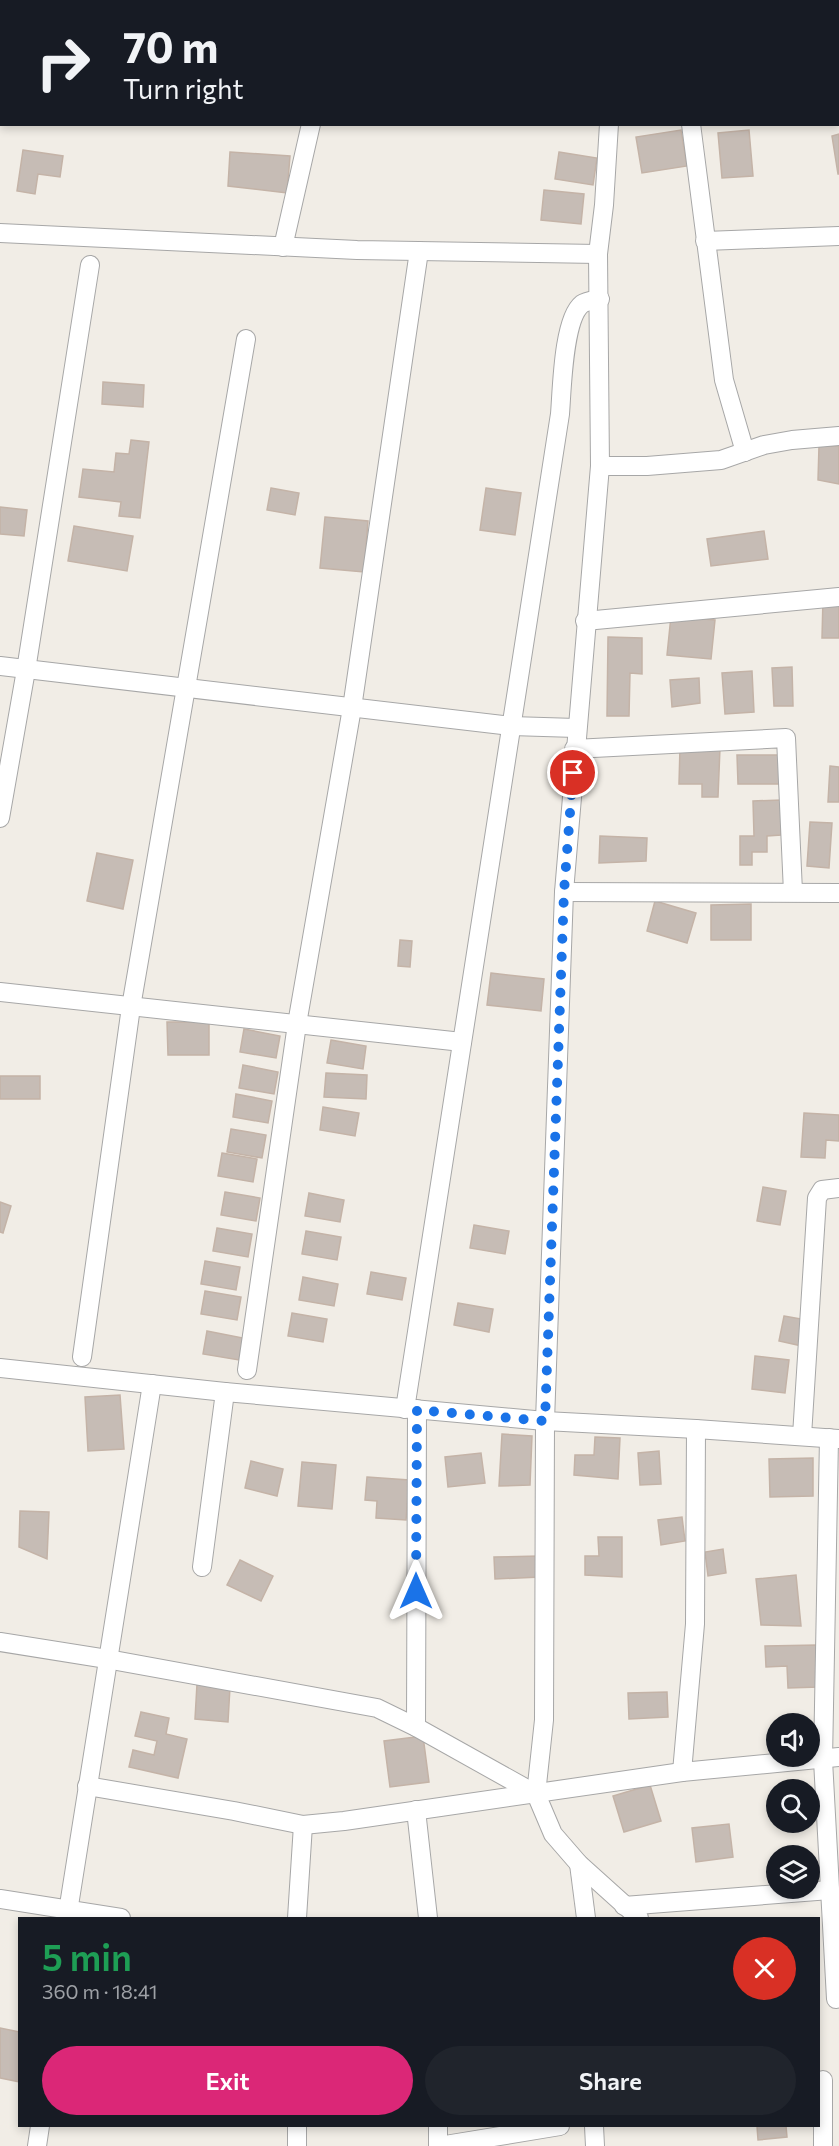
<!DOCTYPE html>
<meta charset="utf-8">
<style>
body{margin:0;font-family:Commissioner,sans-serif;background:#20242c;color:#f1f3f6;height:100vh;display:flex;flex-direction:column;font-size:22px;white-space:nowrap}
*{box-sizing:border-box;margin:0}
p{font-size:20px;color:#9ea1a6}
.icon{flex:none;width:33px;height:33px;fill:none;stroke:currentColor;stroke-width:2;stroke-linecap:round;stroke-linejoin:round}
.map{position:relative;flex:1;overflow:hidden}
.side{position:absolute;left:18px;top:1917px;width:802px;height:210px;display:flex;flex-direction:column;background:#171b24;border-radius:0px;box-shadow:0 3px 9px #0003}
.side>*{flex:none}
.top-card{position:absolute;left:0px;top:0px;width:840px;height:126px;box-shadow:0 3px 9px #0003;background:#171b24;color:#f1f3f6;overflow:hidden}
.buttons{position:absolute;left:766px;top:1713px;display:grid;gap:12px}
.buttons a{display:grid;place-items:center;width:54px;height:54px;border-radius:50%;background:#171b24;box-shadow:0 3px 9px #0003;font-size:30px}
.pin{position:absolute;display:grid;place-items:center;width:51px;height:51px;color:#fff;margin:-26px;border:3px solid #fff;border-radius:50%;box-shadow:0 2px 6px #0007}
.me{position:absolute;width:66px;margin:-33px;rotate:0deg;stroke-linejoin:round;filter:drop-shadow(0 0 4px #0008)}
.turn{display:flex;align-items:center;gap:21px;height:126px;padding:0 24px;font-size:27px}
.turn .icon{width:78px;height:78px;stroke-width:2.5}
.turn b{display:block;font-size:42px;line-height:51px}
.round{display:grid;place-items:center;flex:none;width:63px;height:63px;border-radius:32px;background:#20242c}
.summary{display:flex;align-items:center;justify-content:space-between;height:102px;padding:0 24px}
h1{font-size:36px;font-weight:600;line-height:45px;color:#1e9e55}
.action{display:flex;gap:12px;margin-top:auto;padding:12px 24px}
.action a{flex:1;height:69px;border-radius:36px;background:#db2777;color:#fff;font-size:24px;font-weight:600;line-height:69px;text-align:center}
.action a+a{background:#20242c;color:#f1f3f6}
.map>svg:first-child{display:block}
.building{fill:#c6bcb5;stroke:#c4b3a7;stroke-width:1.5}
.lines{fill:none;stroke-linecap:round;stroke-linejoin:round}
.minor-casing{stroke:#a7a7a7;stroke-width:20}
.minor{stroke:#fff;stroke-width:18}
.route{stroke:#1a73e8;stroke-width:10;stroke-dasharray:0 18}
</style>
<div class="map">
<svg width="839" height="2146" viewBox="0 0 839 2146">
<rect width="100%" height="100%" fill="#f1ede6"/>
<!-- building -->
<g class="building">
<path d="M449 0H511V2H463Z"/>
<path d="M681 130 687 166 642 173 636 137Z"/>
<path d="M749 130 753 176 722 178 718 133Z"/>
<path d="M839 134V174H838L832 136Z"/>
<path d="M23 150 63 156 60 177 38 174 35 194 17 191Z"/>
<path d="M230 152 290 156 287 193 228 186Z"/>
<path d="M559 152 597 158 593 185 555 179Z"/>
<path d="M544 190 584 194 581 224 541 220Z"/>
<path d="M103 382 144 385 143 407 102 404Z"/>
<path d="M131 440 149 442 140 518 119 516 121 502 79 497 83 469 114 472 116 453 129 454Z"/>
<path d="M819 446H839V484L818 480Z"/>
<path d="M271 488 299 493 295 515 267 510Z"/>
<path d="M486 488 521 493 515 535 480 530Z"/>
<path d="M0 507 27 510 24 536 0 534Z"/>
<path d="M325 517 368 521 364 572 320 568Z"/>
<path d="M74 526 133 536 127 571 68 561Z"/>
<path d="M764 531 768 559 711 566 707 539Z"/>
<path d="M823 599H839V638H822Z"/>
<path d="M671 616 715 620 711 659 667 655Z"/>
<path d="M608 637 642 638V674L630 673 629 716H607Z"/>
<path d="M792 667 793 706H774L772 668Z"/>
<path d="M752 671 754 712 725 714 722 673Z"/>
<path d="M699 678 700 703 672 707 670 680Z"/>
<path d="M680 747 720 748 718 797H702V784H679Z"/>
<path d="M737 755H784L785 784H738Z"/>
<path d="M830 766 839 767V802H828Z"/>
<path d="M781 800V835L767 836V852H752V865H740V836H754L753 801Z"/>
<path d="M810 822 832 823 829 868 807 866Z"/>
<path d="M600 836 647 838 646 861 599 863Z"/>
<path d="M97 853 133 860 123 909 87 901Z"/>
<path d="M655 901 696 913 687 943 647 931Z"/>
<path d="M751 904V940H711V905Z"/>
<path d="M400 940 412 941 410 967 398 966Z"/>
<path d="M491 973 544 979 541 1011 487 1005Z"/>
<path d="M167 1022H209V1055H168Z"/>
<path d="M244 1029 280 1036 276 1058 240 1052Z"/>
<path d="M331 1040 366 1046 363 1069 327 1063Z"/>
<path d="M243 1065 278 1072 274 1094 239 1088Z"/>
<path d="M326 1073 367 1075 366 1099 324 1097Z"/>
<rect x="0" y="1076" width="40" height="23"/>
<path d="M236 1094 272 1101 268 1123 233 1117Z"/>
<path d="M323 1107 359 1113 355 1136 320 1130Z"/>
<path d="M804 1113 839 1115V1141L826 1140 825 1158 801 1157Z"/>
<path d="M231 1129 266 1135 262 1158 227 1152Z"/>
<path d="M222 1153 257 1159 253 1182 218 1176Z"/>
<path d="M763 1187 786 1191 780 1225 757 1221Z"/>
<path d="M225 1192 260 1198 256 1221 221 1215Z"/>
<path d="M309 1193 344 1200 340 1222 305 1216Z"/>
<path d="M0 1202 11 1206 3 1233 0 1232Z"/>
<path d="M474 1225 509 1231 505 1254 470 1248Z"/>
<path d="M217 1228 252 1234 248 1257 213 1251Z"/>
<path d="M306 1231 341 1237 337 1260 302 1254Z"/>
<path d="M205 1261 240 1267 236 1290 201 1284Z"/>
<path d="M371 1272 406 1278 402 1300 367 1294Z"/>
<path d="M303 1277 338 1284 334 1306 299 1300Z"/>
<path d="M205 1291 241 1297 237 1320 201 1314Z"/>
<path d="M458 1303 493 1309 489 1332 454 1325Z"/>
<path d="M292 1313 327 1319 323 1342 288 1336Z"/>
<path d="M784 1316 807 1320 802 1346 779 1341Z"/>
<path d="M207 1331 243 1338 239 1360 203 1354Z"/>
<path d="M755 1356 789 1360 785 1393 752 1389Z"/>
<path d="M120 1395 124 1449 88 1451 85 1397Z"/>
<path d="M502 1434 532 1436 530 1485 499 1486Z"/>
<path d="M595 1437 620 1438 618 1479 574 1475 575 1455H594Z"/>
<path d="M659 1451 661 1484 640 1485 638 1453Z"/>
<path d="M481 1453 485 1483 448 1487 445 1457Z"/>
<path d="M813 1458V1496L770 1497 769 1459Z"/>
<path d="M251 1461 283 1469 277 1496 245 1488Z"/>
<path d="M302 1462 336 1465 332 1509 298 1506Z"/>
<path d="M367 1477 409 1480 406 1520 376 1518 377 1501 365 1500Z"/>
<path d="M20 1511 49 1512 47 1559 19 1547Z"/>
<path d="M682 1517 685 1541 661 1545 658 1520Z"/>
<path d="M598 1537H622V1577L585 1575V1556H599Z"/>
<path d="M723 1549 726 1573 708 1576 705 1552Z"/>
<path d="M539 1556 540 1577 495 1579 494 1557Z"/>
<path d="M240 1560 273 1576 261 1601 227 1585Z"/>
<path d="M796 1575 801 1626 761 1625 756 1579Z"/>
<path d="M817 1645 819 1687 788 1688 787 1666 766 1667 765 1646Z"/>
<path d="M197 1684 230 1687 228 1722 195 1719Z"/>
<path d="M667 1692 668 1717 629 1719 628 1693Z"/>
<path d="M141 1712 169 1718 166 1734 187 1739 178 1778 129 1767 133 1750 154 1755 157 1741 135 1736Z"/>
<path d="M423 1736 429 1782 390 1787 384 1741Z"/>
<path d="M650 1785 661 1821 624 1832 613 1796Z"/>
<path d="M729 1824 733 1857 696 1862 692 1828Z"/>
<path d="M0 2028 20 2032V2082L0 2078Z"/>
<path d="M757 2126H786L787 2137 758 2140Z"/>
</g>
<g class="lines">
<!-- minor casing -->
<g class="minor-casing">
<g id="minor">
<path d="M740 0 748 2"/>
<path d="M333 2V0"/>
<path d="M619 2V0"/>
<path d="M0 10H2"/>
<path d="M838 28H839"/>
<path d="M691 124 724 380 745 452"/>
<path d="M0 233 357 250 598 254"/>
<path d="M705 241 839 236"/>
<path d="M283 247 311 124"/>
<path d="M600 466H647L721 460 764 445 792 440 839 436"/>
<path d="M585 621 839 597"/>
<path d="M0 666 511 726 576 728"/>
<path d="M574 749 786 738 793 892"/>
<path d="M0 818 26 670 90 265"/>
<path d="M564 892 839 893"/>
<path d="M0 992 462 1042"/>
<path d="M82 1357 131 1007 246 339"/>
<path d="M0 1368 225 1392 545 1421 696 1429 839 1439"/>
<path d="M247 1370 297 1024 352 708 419 251"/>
<path d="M405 1409 560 414C562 390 563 319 582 304 586 301 595 300 600 299"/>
<path d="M802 1436 817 1198 822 1190 839 1188"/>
<path d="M829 1438 823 1760 836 1999"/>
<path d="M202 1567 225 1392"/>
<path d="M0 1642 107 1659 377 1708 416 1727 536 1794 553 1834 579 1864 639 1918"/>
<path d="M416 1727 417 1409"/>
<path d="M682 1772 695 1624 696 1429"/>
<path d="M87 1786 234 1811 303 1825 344 1821 682 1772 839 1757"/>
<path d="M536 1794 544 1720 545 1421 564 892 600 466 598 254 604 205 609 124"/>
<path d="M416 1810 428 1918"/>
<path d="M579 1864 586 1918"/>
<path d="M0 1899 121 1918"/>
<path d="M624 1906 830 1890"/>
<path d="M67 1918 152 1384"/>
<path d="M297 1918 303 1825"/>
<path d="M823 2080V2146"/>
<path d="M297 2126V2146"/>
<path d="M438 2126V2146"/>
<path d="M594 2126 595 2146"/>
<path d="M37 2146 40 2126"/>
<path d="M439 2146 560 2126"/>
</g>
</g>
<!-- minor -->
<use href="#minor" class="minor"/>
</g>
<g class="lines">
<!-- route -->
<path class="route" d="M416 1591 417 1410 545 1421 564 892 573 773"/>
</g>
</svg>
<div class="buttons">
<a><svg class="icon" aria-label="sound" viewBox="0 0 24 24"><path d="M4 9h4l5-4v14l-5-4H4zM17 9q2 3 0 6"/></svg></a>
<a><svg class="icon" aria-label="search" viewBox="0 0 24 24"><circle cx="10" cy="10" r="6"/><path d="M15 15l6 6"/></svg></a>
<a><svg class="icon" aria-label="layers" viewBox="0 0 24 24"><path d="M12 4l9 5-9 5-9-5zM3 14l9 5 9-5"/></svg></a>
</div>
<div class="pin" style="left:573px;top:773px;background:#d93025"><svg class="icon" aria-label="arrive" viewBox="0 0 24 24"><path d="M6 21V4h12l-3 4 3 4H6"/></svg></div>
<svg class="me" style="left:416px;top:1591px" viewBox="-20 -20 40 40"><path d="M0-17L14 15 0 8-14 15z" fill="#1a73e8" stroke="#fff" stroke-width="4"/></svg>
<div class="top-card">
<div class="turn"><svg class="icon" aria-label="right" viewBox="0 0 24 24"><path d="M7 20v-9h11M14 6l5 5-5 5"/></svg><div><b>70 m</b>Turn right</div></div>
</div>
<section class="side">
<div class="summary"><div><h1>5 min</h1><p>360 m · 18:41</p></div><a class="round" style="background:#d93025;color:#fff"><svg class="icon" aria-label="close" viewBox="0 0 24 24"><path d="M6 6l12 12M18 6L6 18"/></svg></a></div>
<div class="action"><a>Exit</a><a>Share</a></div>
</section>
</div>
